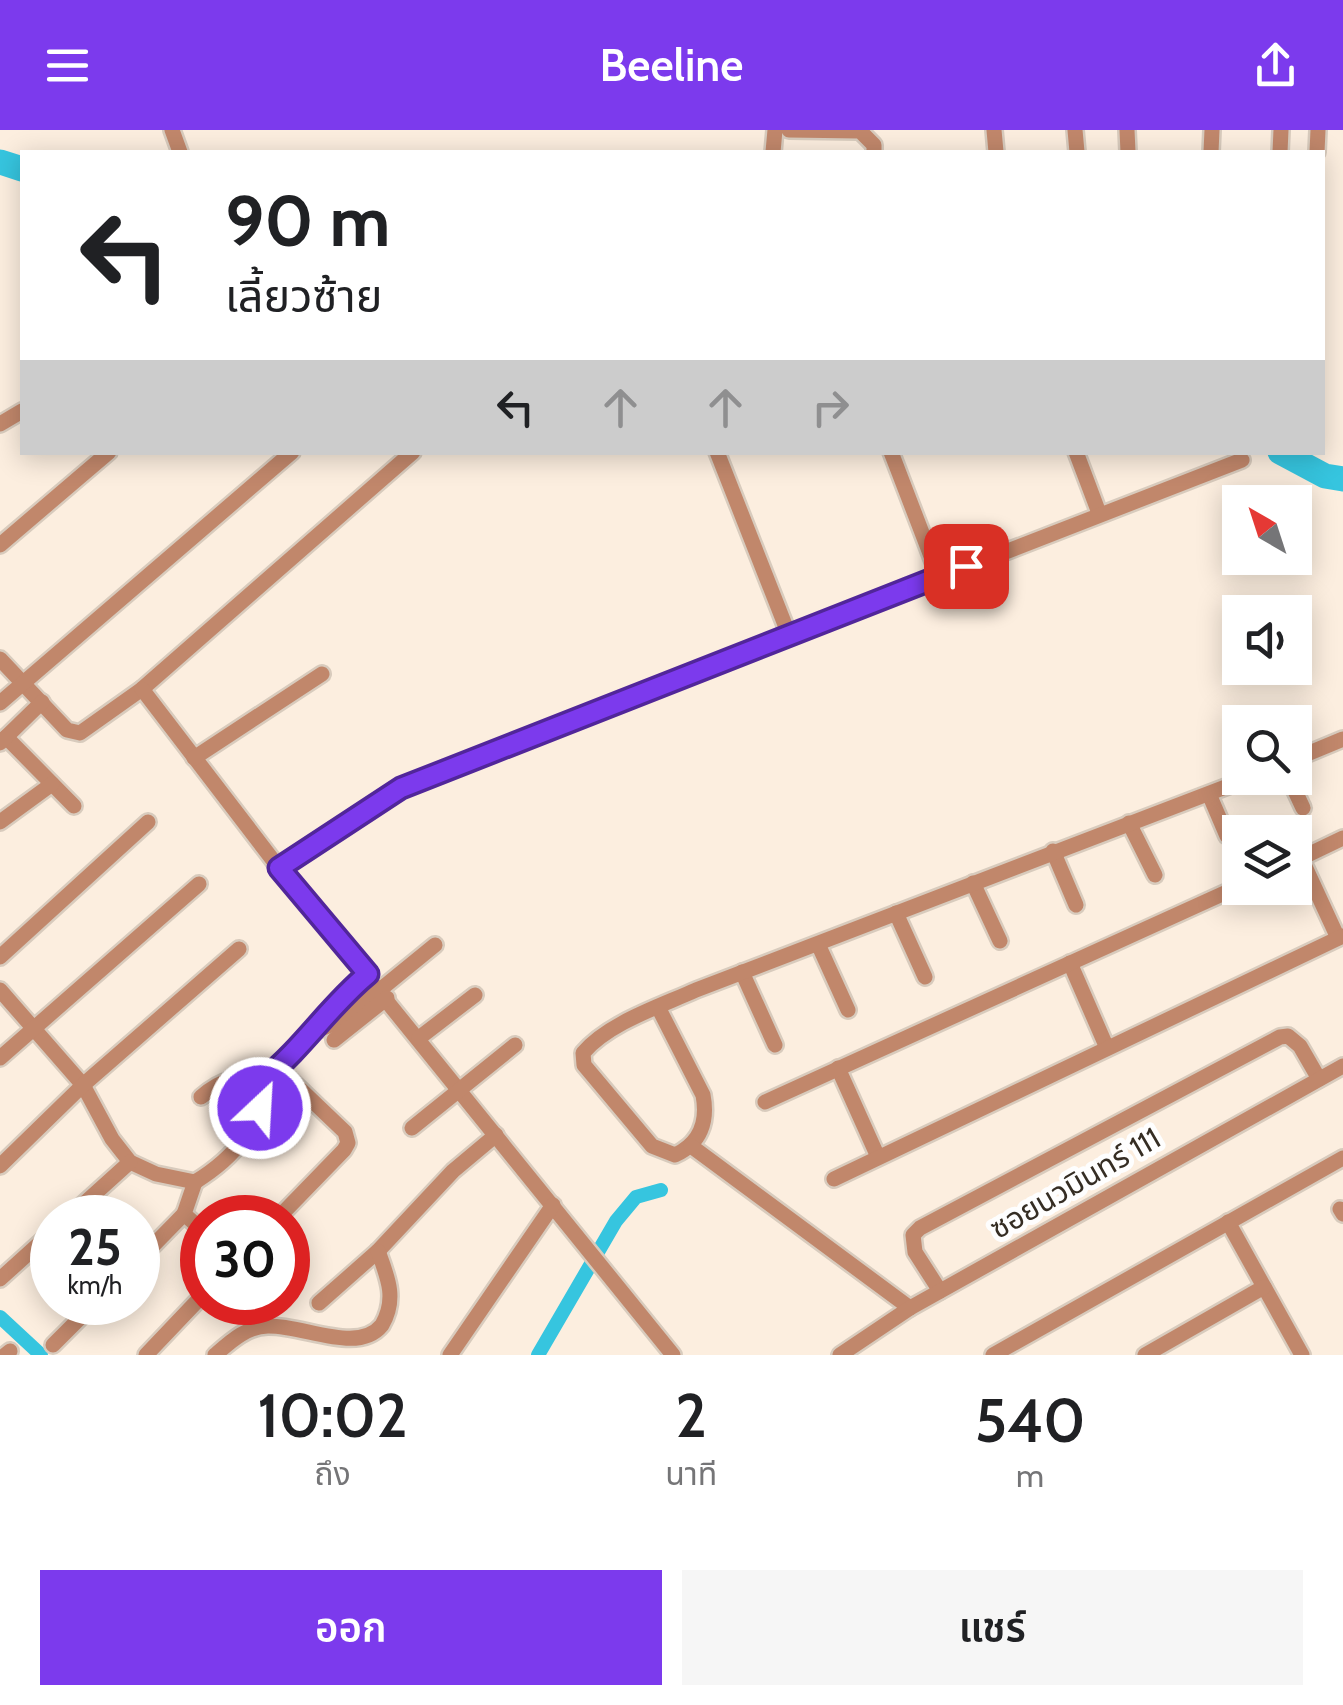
<!DOCTYPE html>
<html lang="th">
<meta charset="utf-8">
<style>
body{margin:0;font-family:Cabin,"Noto Sans Thai",sans-serif;background:#f6f6f6;color:#202124;height:100vh;display:flex;flex-direction:column;font-size:38px;white-space:nowrap}
*{box-sizing:border-box;margin:0}
p{font-size:32px;color:#757577}
.icon{flex:none;width:55px;height:55px;fill:none;stroke:currentColor;stroke-width:2;stroke-linecap:round;stroke-linejoin:round}
.map{position:relative;height:1225px;overflow:hidden}
.details{display:flex;flex-direction:column;background:#fff;flex:1}
.details>*{flex:none}
.hud{position:absolute;left:20px;top:20px;width:1305px;height:305px;border-radius:0px;box-shadow:0 5px 25px #0003;background:#fff;color:#202124;overflow:hidden}
.needle{width:65px;rotate:321deg}
.fabs{position:absolute;left:1222px;top:355px;display:grid;gap:20px}
.fabs a{display:grid;place-items:center;width:90px;height:90px;border-radius:0px;background:#fff;box-shadow:0 5px 25px #0003;font-size:50px}
.speed{position:absolute;left:30px;top:1065px;display:flex;gap:20px;font-size:50px;font-weight:700;text-align:center}
.speed>*{display:grid;place-content:center;width:130px;height:130px;border-radius:50%;background:#fff;box-shadow:0 5px 25px #0003;line-height:1}
.speed small{font-size:25px;font-weight:400}
.speed .limit{border:15px solid #d22;background:#fff;color:#111}
.pin{position:absolute;display:grid;place-items:center;width:85px;height:85px;color:#fff;margin:-42px;border-radius:20px;box-shadow:0 5px 15px #0006}
.me{position:absolute;width:110px;margin:-55px;rotate:25deg;stroke-linejoin:round;filter:drop-shadow(0 0 8px #0008)}
.turn{display:flex;align-items:center;gap:35px;height:210px;padding:0 40px;font-size:45px}
.turn .icon{width:130px;height:130px;stroke-width:2.5}
.turn b{display:block;font-size:70px;line-height:85px}
.lanes{display:flex;align-items:center;height:95px;padding:0 40px;background:#0003;justify-content:center;gap:50px;direction:ltr}
.lanes .off{opacity:.35}
.eta{display:flex;justify-content:space-evenly;align-items:center;height:170px;text-align:center}
.eta b{font-size:60px;font-weight:600;line-height:70px}
.button{display:flex;gap:20px;margin-top:auto;padding:20px 40px}
.button a{flex:1;height:115px;border-radius:0px;background:#7c3aed;color:#fff;font-size:40px;font-weight:600;line-height:115px;text-align:center}
.button a+a{background:#f6f6f6;color:#202124}
header{display:flex;justify-content:space-between;align-items:center;height:130px;padding:0 40px;background:#7c3aed;color:#fff;font-size:45px;font-weight:600}
.map>svg:first-child{display:block}
.lines{fill:none;stroke-linecap:round;stroke-linejoin:round}
.canal{stroke:#36c5df;stroke-width:14}
.river{stroke:#36c5df;stroke-width:25}
.minor-casing{stroke:#d8cbbd;stroke-width:20}
.minor{stroke:#c1876b;stroke-width:15}
.route-casing{stroke:#51269a;stroke-width:25}
.route{stroke:#7c3aed;stroke-width:18}
.labels{text-anchor:middle;dominant-baseline:central;stroke-width:10;stroke-linejoin:round;paint-order:stroke}
.street-label{font-size:30px;fill:#352d23;stroke:#fefefe}
</style>
<header><svg class="icon" aria-label="menu" viewBox="0 0 24 24"><path d="M4 6h16M4 12h16M4 18h16"/></svg>Beeline<svg class="icon" aria-label="share" viewBox="0 0 24 24"><path d="M12 15V3M7 8l5-5 5 5M5 13v7h14v-7"/></svg></header>
<div class="map">
<svg width="1343" height="1225" viewBox="0 0 1343 1225">
<rect width="100%" height="100%" fill="#fceedf"/>
<g class="lines">
<!-- canal -->
<g class="canal">
<path d="M0 1187 41 1225"/>
<path d="M538 1225 616 1091 636 1067 661 1060"/>
</g>
<!-- river -->
<g class="river">
<path d="M0 32 22 39"/>
<path d="M1280 322 1325 346 1343 349"/>
</g>
<!-- minor casing -->
<g class="minor-casing">
<g id="minor">
<path d="M172 0 180 22"/>
<path d="M789 0 860 1 874 15V22"/>
<path d="M994 0 996 22"/>
<path d="M1075 0 1077 22"/>
<path d="M1127 0 1128 22"/>
<path d="M773 22 775 0"/>
<path d="M1211 22 1212 0"/>
<path d="M1280 22 1281 0"/>
<path d="M1317 22 1318 0"/>
<path d="M0 294 22 281"/>
<path d="M717 322 789 505"/>
<path d="M891 322 939 447"/>
<path d="M1076 322 1099 383"/>
<path d="M0 415 109 322"/>
<path d="M0 529 67 600 80 603 142 559 413 322"/>
<path d="M142 559 279 738 673 1225"/>
<path d="M0 573 292 322"/>
<path d="M6 607 74 676"/>
<path d="M0 613 42 572"/>
<path d="M194 628 322 544"/>
<path d="M1295 629 1343 609"/>
<path d="M1289 648 1303 678"/>
<path d="M1209 664 1227 706"/>
<path d="M0 692 52 654"/>
<path d="M1129 693 1155 745"/>
<path d="M1053 721 1076 775"/>
<path d="M1301 728 1338 808"/>
<path d="M1295 731 1343 708"/>
<path d="M279 738 401 657 1242 330"/>
<path d="M973 753 1000 811"/>
<path d="M896 783 925 847"/>
<path d="M818 814 848 880"/>
<path d="M0 827 148 692"/>
<path d="M1070 833 1107 918"/>
<path d="M742 842 775 915"/>
<path d="M0 860 83 955 112 1009 130 1032 156 1044 195 1052C237 1026 258 998 264 949"/>
<path d="M658 877 703 965C708 991 701 1013 675 1025L652 1016 584 935 583 923C608 893 661 876 696 860L1249 648"/>
<path d="M318 900 343 890 435 815"/>
<path d="M419 908 475 865"/>
<path d="M334 910 387 868"/>
<path d="M0 928 199 754"/>
<path d="M278 938C310 907 334 872 368 844"/>
<path d="M838 938 878 1027"/>
<path d="M201 967C223 948 236 947 264 949L278 938 345 1002 348 1013 344 1020 278 1088"/>
<path d="M765 972 1240 756"/>
<path d="M412 998 515 915"/>
<path d="M691 1016 910 1178"/>
<path d="M0 1036 83 955 239 819"/>
<path d="M834 1049 1343 806"/>
<path d="M195 1052 184 1084 202 1100"/>
<path d="M1340 1079 1343 1084"/>
<path d="M68 1088 130 1032"/>
<path d="M1228 1092 1302 1225"/>
<path d="M138 1131 184 1084"/>
<path d="M0 1149 52 1102"/>
<path d="M940 1161 915 1122 913 1105 920 1098 1280 907 1288 906 1300 916 1319 949"/>
<path d="M319 1173 378 1121 453 1041 496 1005"/>
<path d="M53 1215 96 1172"/>
<path d="M5 1225 10 1221"/>
<path d="M146 1225 202 1166"/>
<path d="M215 1225C230 1212 247 1196 268 1196 304 1195 358 1225 382 1195 397 1169 388 1148 378 1121"/>
<path d="M450 1225 553 1075"/>
<path d="M840 1225 910 1178 1343 936"/>
<path d="M993 1225 1343 1028"/>
<path d="M1145 1225 1264 1157"/>
</g>
</g>
<!-- minor -->
<use href="#minor" class="minor"/>
</g>
<g class="lines">
<!-- route casing -->
<g class="route-casing">
<path id="route" d="M260 978 264 949C304 917 329 876 368 844L279 738 401 658 966 436"/>
</g>
<!-- route -->
<use href="#route" class="route"/>
</g>
<g class="labels">
<!-- street labels -->
<g class="street-label">
<text transform="translate(1075 1053) rotate(-30)">ซอยนวมินทร์ 111</text>
</g>
</g>
</svg>
<div class="fabs">
<a><svg class="needle" viewBox="-14 -14 28 28"><path d="M0-13l5 13h-10z" fill="#e53935"/><path d="M0 13l5-13h-10z" fill="#757577"/></svg></a>
<a><svg class="icon" aria-label="sound" viewBox="0 0 24 24"><path d="M4 9h4l5-4v14l-5-4H4zM17 9q2 3 0 6"/></svg></a>
<a><svg class="icon" aria-label="search" viewBox="0 0 24 24"><circle cx="10" cy="10" r="6"/><path d="M15 15l6 6"/></svg></a>
<a><svg class="icon" aria-label="layers" viewBox="0 0 24 24"><path d="M12 4l9 5-9 5-9-5zM3 14l9 5 9-5"/></svg></a>
</div>
<div class="speed"><div>25<small>km/h</small></div><div class="limit">30</div></div>
<div class="pin" style="left:966px;top:436px;background:#d93025"><svg class="icon" aria-label="arrive" viewBox="0 0 24 24"><path d="M6 21V4h12l-3 4 3 4H6"/></svg></div>
<svg class="me" style="left:260px;top:978px" viewBox="-20 -20 40 40"><circle r="17" fill="#7c3aed" stroke="#fff" stroke-width="3"/><path d="M0-11L8 9 0 5-8 9z" fill="#fff"/></svg>
<div class="hud">
<div class="turn"><svg class="icon" aria-label="left" viewBox="0 0 24 24"><path d="M17 20v-9H6M10 6l-5 5 5 5"/></svg><div><b>90 m</b>เลี้ยวซ้าย</div></div>
<div class="lanes"><svg class="icon" aria-label="left" viewBox="0 0 24 24"><path d="M17 20v-9H6M10 6l-5 5 5 5"/></svg><svg class="icon off" aria-label="ahead" viewBox="0 0 24 24"><path d="M12 20V5M6 11l6-6 6 6"/></svg><svg class="icon off" aria-label="ahead" viewBox="0 0 24 24"><path d="M12 20V5M6 11l6-6 6 6"/></svg><svg class="icon off" aria-label="right" viewBox="0 0 24 24"><path d="M7 20v-9h11M14 6l5 5-5 5"/></svg></div>
</div>
</div>
<section class="details">
<div class="eta">
<div><b>10:02</b><p>ถึง</p></div>
<div><b>2</b><p>นาที</p></div>
<div><b>540</b><p>m</p></div>
</div>
<div class="button"><a>ออก</a><a>แชร์</a></div>
</section>
